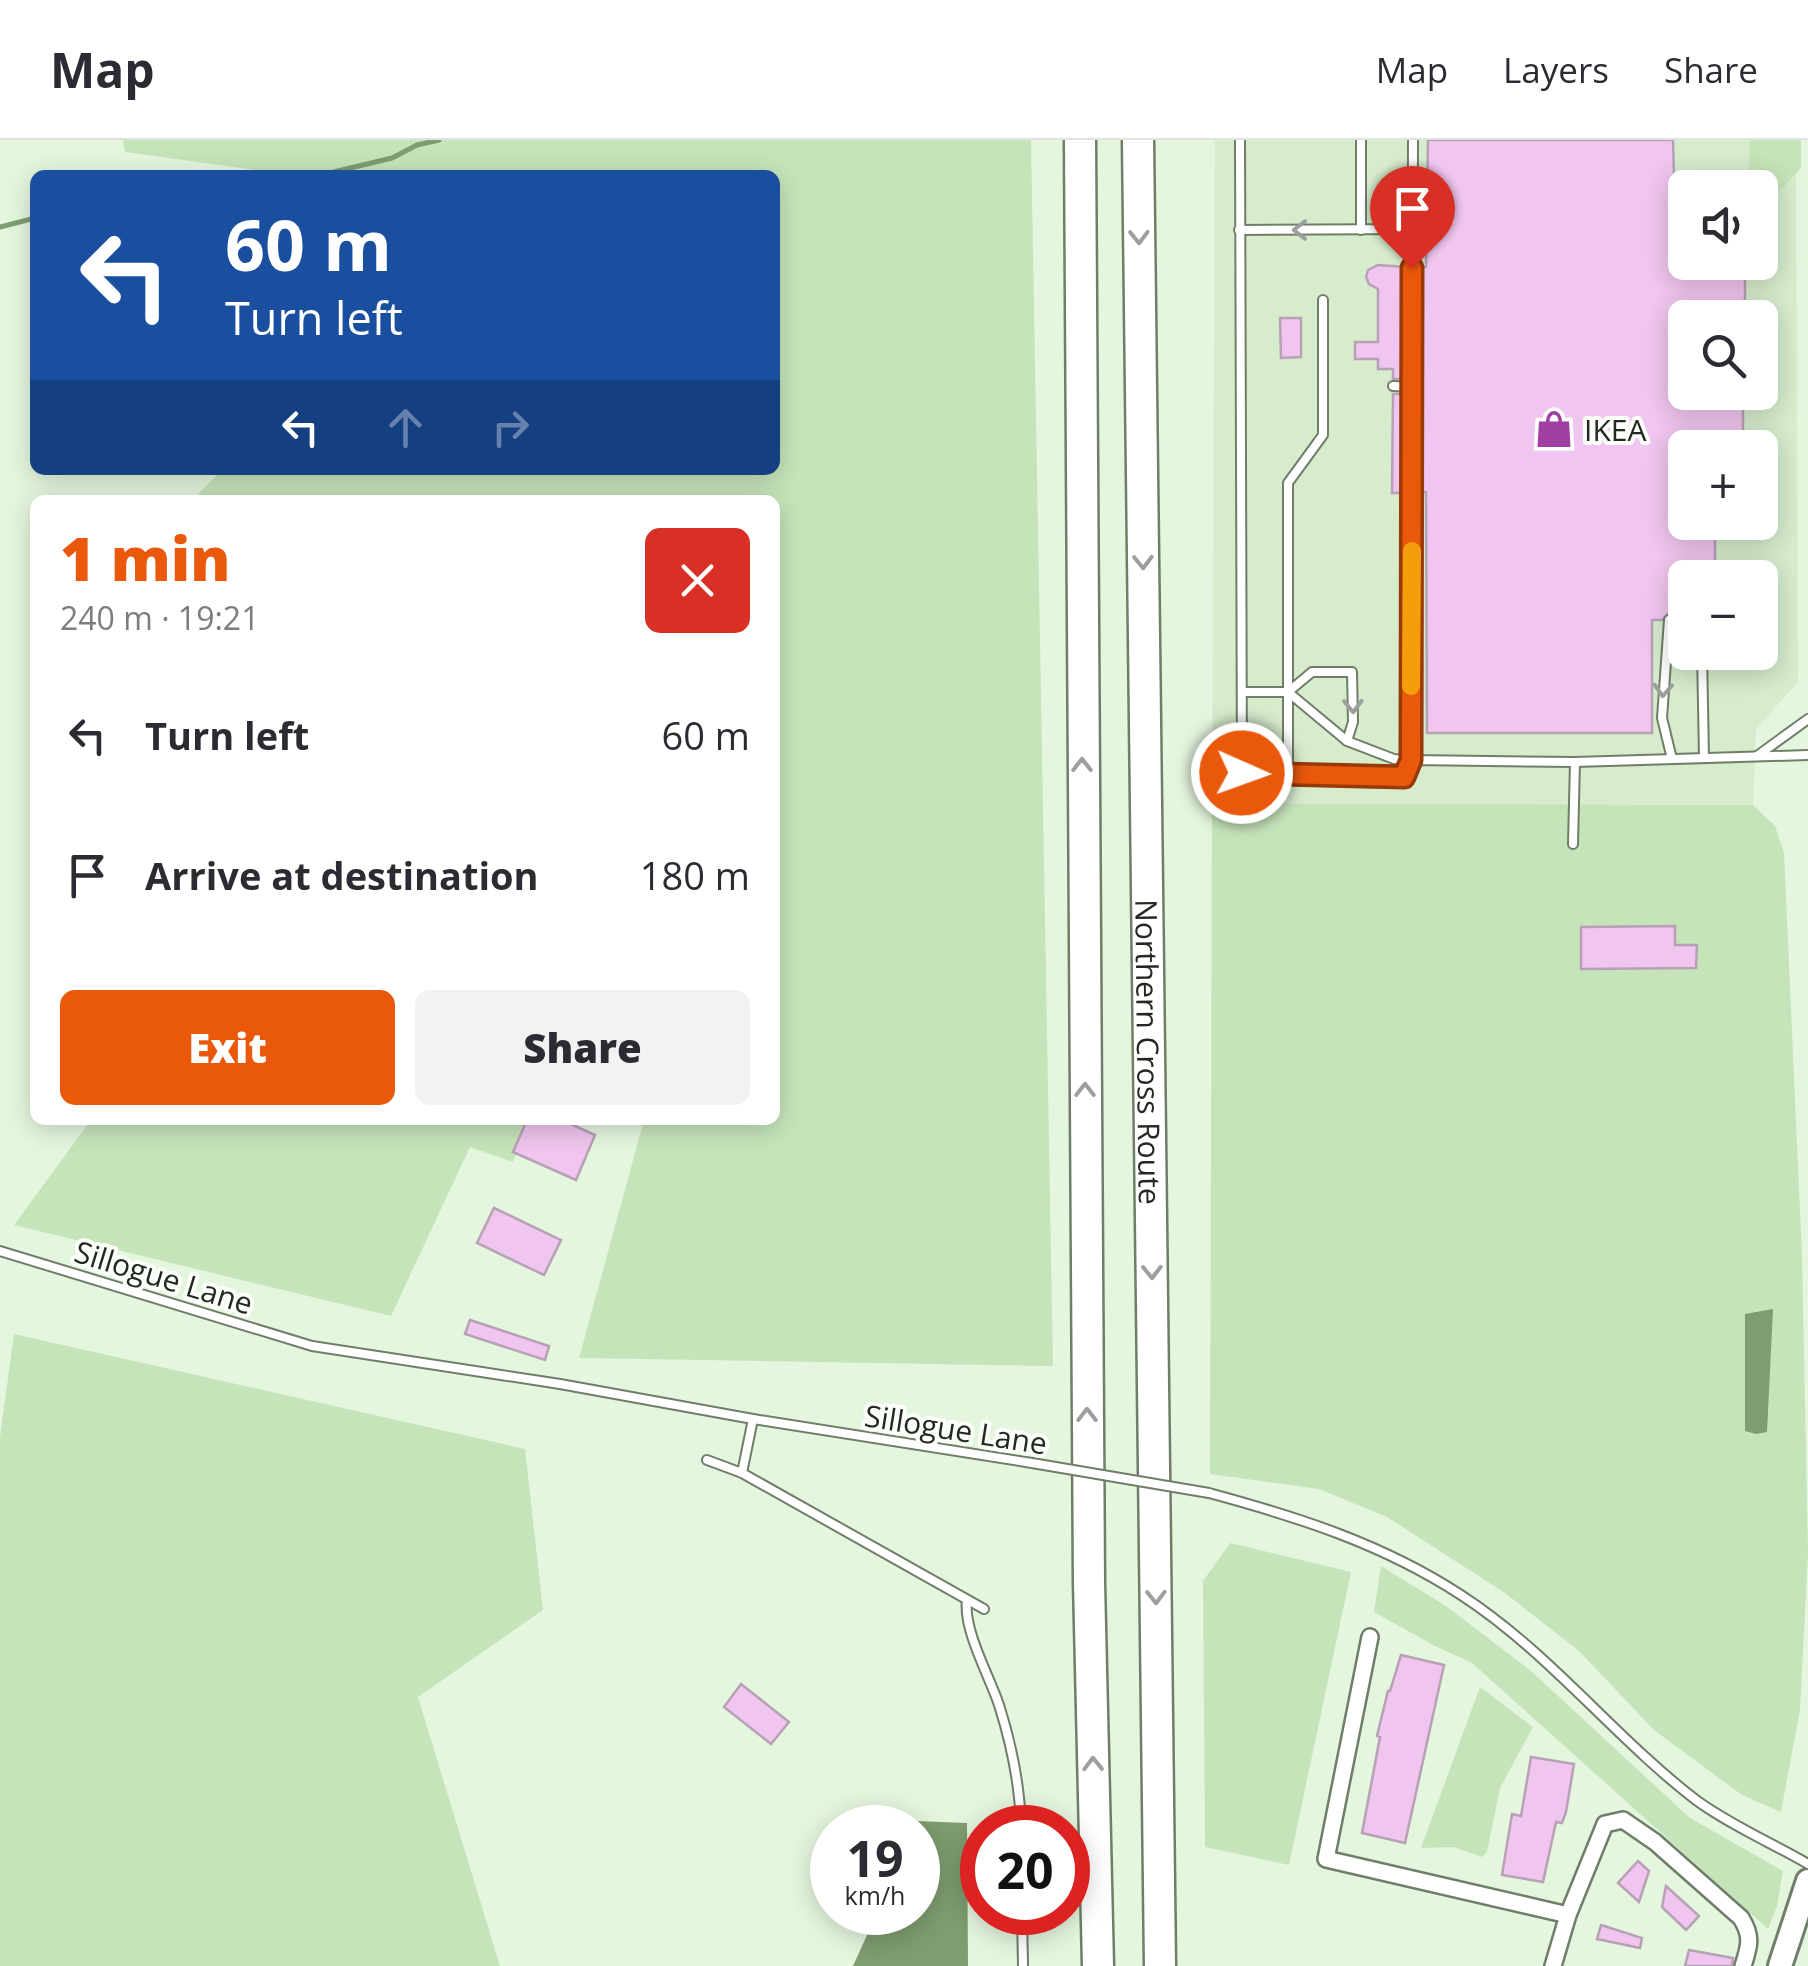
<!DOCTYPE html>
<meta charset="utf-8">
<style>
body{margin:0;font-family:"Open Sans",sans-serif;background:#f2f2f3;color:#2b2b33;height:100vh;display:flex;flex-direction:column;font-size:38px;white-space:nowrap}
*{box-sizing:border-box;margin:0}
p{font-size:32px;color:#7c7c81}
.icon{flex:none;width:55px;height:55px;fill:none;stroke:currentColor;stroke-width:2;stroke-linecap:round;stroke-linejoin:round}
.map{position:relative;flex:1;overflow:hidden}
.side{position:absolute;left:30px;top:355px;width:750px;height:630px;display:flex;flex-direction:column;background:#fff;border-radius:15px;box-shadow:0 5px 25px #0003}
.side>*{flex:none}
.banner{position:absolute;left:30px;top:30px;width:750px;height:305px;border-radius:15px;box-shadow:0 5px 25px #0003;background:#1a4fa0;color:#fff;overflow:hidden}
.fabs{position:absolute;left:1668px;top:30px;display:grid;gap:20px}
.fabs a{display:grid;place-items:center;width:110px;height:110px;border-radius:15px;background:#fff;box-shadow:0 5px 25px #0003;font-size:50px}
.speed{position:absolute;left:810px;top:1665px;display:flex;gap:20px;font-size:50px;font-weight:700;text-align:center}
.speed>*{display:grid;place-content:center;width:130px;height:130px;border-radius:50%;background:#fff;box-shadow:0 5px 25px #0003;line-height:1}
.speed small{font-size:25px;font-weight:400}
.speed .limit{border:15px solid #d22;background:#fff;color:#111}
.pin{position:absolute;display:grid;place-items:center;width:85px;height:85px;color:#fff;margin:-102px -42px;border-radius:50% 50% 50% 0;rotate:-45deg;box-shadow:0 0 10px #0007}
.pin .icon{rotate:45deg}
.me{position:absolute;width:110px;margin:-55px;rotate:92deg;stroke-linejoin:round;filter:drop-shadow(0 0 8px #0008)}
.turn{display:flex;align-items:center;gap:35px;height:210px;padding:0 30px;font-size:45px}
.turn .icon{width:130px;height:130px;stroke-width:2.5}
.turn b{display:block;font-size:70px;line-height:85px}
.lanes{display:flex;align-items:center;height:95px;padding:0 30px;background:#0003;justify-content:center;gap:50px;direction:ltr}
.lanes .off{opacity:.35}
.round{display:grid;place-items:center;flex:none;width:105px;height:105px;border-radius:15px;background:#f2f2f3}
.summary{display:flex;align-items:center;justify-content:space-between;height:170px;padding:0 30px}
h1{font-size:60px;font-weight:800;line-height:75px;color:#ea580c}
.cta{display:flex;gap:20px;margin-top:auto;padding:20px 30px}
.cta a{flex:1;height:115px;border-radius:15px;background:#ea580c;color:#fff;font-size:40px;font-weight:800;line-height:115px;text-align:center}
.cta a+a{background:#f2f2f3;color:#2b2b33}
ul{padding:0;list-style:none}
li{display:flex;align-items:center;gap:30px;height:140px;padding:0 30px}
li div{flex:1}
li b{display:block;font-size:38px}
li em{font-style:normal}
header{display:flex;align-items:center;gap:60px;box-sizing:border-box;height:140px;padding:0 50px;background:#fff;border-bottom:2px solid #e1e1e2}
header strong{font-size:48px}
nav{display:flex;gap:55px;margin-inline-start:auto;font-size:35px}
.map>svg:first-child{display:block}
.built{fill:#d6eccd;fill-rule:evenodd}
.green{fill:#c6e4ba}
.water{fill:#7e9d70}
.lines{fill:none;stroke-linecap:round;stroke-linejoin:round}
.stream{stroke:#7e9d70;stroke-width:5}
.building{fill:#f0c5ef;stroke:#b6a1b5;stroke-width:2.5}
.service-casing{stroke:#6f7e69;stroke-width:12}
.minor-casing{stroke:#6f7e69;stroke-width:20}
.secondary-casing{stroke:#6f7e69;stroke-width:28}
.motorway-casing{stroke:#6f7e69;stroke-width:35}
.service{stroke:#fff;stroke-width:8}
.minor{stroke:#fff;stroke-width:15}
.secondary{stroke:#fff;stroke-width:22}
.motorway{stroke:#fff;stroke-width:30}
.service-bridge-casing{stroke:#6f7e69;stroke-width:12;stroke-linecap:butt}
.service-bridge{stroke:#fff;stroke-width:8}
.oneway{stroke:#9c9f9b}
.route-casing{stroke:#983908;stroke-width:25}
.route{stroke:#ea580c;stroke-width:18}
.slow{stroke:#f59e0b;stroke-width:18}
.labels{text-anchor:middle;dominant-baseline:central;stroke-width:8;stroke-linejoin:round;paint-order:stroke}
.poi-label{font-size:30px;fill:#232920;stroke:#fbfef9;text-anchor:start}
.street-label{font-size:30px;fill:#232920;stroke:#fbfef9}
</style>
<header>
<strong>Map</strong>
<nav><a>Map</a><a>Layers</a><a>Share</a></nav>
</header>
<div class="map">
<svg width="1808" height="1826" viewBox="0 0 1808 1826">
<rect width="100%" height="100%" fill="#e5f6de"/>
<!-- built -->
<path class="built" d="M1215 0H1796L1798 542 1756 589 1753 665 1212 663ZM1685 48H1760V122H1685ZM1685 178H1760V252H1685ZM1685 308H1760V382H1685ZM1685 438H1760V512H1685Z"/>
<!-- green -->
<g class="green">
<path d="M123 0H1031L1053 1226 579 1218 644 980H775V360H192L222 330H775V35H292L125 12Z"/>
<path d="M1750 0H1801V28L1782 49 1748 47Z"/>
<path d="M1212 663 1753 665 1775 686 1784 713 1802 1115 1808 1413 1800 1570 1781 1672 1742 1655 1654 1590 1579 1511 1505 1453 1387 1377 1319 1349 1210 1334Z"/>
<path d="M91 980H529L513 1022 470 1007 391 1176 14 1085Z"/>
<path d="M14 1194 525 1309 543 1470 418 1557 500 1826H0V1297Z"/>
<path d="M1230 1403 1351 1432 1289 1725 1205 1707 1203 1441Z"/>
<path d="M1381 1426 1446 1466 1530 1530 1690 1678 1783 1731 1777 1766 1768 1789 1472 1523 1435 1506 1374 1472Z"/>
<path d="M1480 1547 1533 1587 1500 1648 1487 1712 1482 1717 1453 1707 1421 1708Z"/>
</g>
<!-- water -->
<g class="water">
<path d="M1773 1169 1767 1292 1756 1294 1745 1291V1174Z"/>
<path d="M916 1681 967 1683 968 1826H853L877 1773 918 1772V1688L913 1687Z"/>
</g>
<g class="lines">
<!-- stream -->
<g class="stream">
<path d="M321 35 392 18 417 5 439 0"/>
<path d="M0 87 35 78"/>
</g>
</g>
<!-- building -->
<g class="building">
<path d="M1428 0H1673L1675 73H1685V122H1745V178H1685V252H1743V308H1685V382H1715V438H1685V480H1676L1669 473 1662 480H1652V593H1427L1426 352H1419L1420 127H1426Z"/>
<path d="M1378 125 1405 127V239H1393V229H1378V219H1355V202H1378V149L1369 144 1366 137 1368 130Z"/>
<path d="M1280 178H1301V217L1281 218Z"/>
<path d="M1393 254H1405L1404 353H1392Z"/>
<path d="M1675 786V805H1697L1696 828 1581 829V787Z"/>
<path d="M527 980H562L595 995 576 1040 513 1012Z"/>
<path d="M494 1068 561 1100 544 1135 477 1103Z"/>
<path d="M470 1180 549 1206 545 1220 465 1194Z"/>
<path d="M1401 1515 1444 1525 1405 1703 1362 1693 1380 1597 1377 1596 1388 1551H1390Z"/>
<path d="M741 1544 789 1582 771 1604 724 1567Z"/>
<path d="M1531 1617 1574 1624 1566 1672 1562 1683 1556 1682 1543 1742 1502 1735 1512 1674 1521 1676Z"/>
<path d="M1638 1721 1649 1731 1639 1762 1618 1743Z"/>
<path d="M1666 1746 1699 1776 1686 1790 1662 1767Z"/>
<path d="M1601 1785 1642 1798 1640 1808 1597 1799Z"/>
<path d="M1689 1810 1733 1818 1732 1826H1685Z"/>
</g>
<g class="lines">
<!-- service casing -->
<g class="service-casing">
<g id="service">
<path d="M1240 0 1242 633 1404 637 1411 620 1575 622 1808 615"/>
<path d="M1361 0V90"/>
<path d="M1239 90 1413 89"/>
<path d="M1393 246 1412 247"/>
<path d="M1669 480 1662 578 1672 619"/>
<path d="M1702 512 1704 618"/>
<path d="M1242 552H1288L1347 601 1394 619 1411 620 1413 0"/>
<path d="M1288 552 1312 532H1352L1353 582 1347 601"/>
<path d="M1757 616 1808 579"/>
<path d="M1288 635V343L1323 295V160"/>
<path d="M1573 704 1575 622"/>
<path d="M0 1111 312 1206 560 1244 753 1279 1032 1323"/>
<path d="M707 1320 742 1333 984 1469"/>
<path d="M742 1333 753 1279"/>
<path d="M1209 1353C1298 1377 1383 1404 1461 1455 1549 1512 1614 1597 1696 1660 1730 1685 1772 1703 1808 1724"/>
<path d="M967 1460C963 1490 989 1535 999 1565 1012 1606 1020 1644 1021 1688"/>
<path d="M1022 1772 1023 1826"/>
</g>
</g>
<!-- minor casing -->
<g class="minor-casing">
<g id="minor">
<path d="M1370 1497 1326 1719 1568 1775"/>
<path d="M1553 1826 1568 1775 1605 1684 1623 1680 1655 1702 1741 1778C1753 1797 1749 1807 1743 1826"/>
</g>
</g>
<!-- secondary casing -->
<g class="secondary-casing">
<path id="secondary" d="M1780 1826 1808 1741"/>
</g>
<!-- motorway casing -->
<g class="motorway-casing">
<g id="motorway">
<path d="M1080 0 1089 1443 1098 1826"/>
<path id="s1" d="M1138 0 1160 1826"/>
</g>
</g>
<!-- service -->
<use href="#service" class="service"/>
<!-- minor -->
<use href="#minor" class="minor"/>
<!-- secondary -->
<use href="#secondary" class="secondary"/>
<!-- motorway -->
<use href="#motorway" class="motorway"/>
<!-- service-bridge casing -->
<g class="service-bridge-casing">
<path id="service-bridge" d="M1032 1323 1209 1353"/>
</g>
<!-- service-bridge -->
<use href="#service-bridge" class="service-bridge"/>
</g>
<!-- one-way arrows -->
<defs><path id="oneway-chevron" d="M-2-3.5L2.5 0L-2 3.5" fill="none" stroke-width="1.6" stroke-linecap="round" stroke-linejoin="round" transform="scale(2.5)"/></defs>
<g class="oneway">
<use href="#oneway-chevron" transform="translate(1300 90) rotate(180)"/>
<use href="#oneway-chevron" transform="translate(1139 97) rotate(89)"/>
<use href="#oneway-chevron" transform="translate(1143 422) rotate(89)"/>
<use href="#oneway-chevron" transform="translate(1663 550) rotate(93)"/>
<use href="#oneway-chevron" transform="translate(1353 566) rotate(89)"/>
<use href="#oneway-chevron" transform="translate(1082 625) rotate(-90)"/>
<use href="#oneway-chevron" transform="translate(1085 950) rotate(-90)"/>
<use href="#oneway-chevron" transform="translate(1152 1132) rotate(89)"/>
<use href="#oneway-chevron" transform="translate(1087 1275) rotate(-90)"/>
<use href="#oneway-chevron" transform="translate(1156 1457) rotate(89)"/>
<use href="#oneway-chevron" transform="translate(1093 1624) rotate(-91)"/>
</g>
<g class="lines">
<!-- route casing -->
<g class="route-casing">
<path id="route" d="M1242 633 1404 637 1411 620 1412 128"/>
</g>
<!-- route -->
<use href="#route" class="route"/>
<!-- slow -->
<path class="slow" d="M1411 546 1412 411"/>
</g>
<!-- icons -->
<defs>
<g id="shop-bare" transform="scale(3)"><path d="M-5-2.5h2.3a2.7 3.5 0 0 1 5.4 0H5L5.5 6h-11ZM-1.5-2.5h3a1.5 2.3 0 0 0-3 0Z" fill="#a13ea4" stroke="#fbfef9" stroke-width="2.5" paint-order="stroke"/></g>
</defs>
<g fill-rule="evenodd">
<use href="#shop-bare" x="1554" y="289"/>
</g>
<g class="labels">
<!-- poi labels -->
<g class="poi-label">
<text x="1584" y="289">IKEA</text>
</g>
<!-- street labels -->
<g class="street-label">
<text stroke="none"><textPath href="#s1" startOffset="912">Northern Cross Route</textPath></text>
<text transform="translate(164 1137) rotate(17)">Sillogue Lane</text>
<text transform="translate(956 1289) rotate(9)">Sillogue Lane</text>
</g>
</g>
</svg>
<div class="fabs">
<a><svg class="icon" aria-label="sound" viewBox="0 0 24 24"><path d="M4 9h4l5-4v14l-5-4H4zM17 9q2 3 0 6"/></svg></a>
<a><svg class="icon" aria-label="search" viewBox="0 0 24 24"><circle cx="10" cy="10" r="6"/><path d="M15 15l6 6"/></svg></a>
<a>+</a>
<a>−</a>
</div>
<div class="speed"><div>19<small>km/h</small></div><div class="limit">20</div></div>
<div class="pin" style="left:1412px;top:128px;background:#d93025"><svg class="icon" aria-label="arrive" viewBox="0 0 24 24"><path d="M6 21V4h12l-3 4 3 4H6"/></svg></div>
<svg class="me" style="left:1242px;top:633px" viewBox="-20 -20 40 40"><circle r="17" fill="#ea580c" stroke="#fff" stroke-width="3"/><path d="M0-11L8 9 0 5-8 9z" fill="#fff"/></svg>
<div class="banner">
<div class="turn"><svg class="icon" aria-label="left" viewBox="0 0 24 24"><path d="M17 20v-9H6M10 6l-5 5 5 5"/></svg><div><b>60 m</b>Turn left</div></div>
<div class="lanes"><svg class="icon" aria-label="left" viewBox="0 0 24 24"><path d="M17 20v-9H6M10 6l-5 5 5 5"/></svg><svg class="icon off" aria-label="ahead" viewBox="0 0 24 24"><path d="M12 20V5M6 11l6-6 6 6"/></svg><svg class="icon off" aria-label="right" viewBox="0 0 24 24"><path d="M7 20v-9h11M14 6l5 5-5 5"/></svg></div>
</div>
<section class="side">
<div class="summary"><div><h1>1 min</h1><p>240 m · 19:21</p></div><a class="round" style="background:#d93025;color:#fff"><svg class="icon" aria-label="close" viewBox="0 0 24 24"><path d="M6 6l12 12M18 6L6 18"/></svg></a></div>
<ul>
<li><svg class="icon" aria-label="left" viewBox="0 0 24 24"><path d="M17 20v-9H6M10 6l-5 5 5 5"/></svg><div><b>Turn left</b></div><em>60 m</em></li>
<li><svg class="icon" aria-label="arrive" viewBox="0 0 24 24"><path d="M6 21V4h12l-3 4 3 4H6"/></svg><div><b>Arrive at destination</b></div><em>180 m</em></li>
</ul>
<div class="cta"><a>Exit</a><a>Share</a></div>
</section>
</div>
